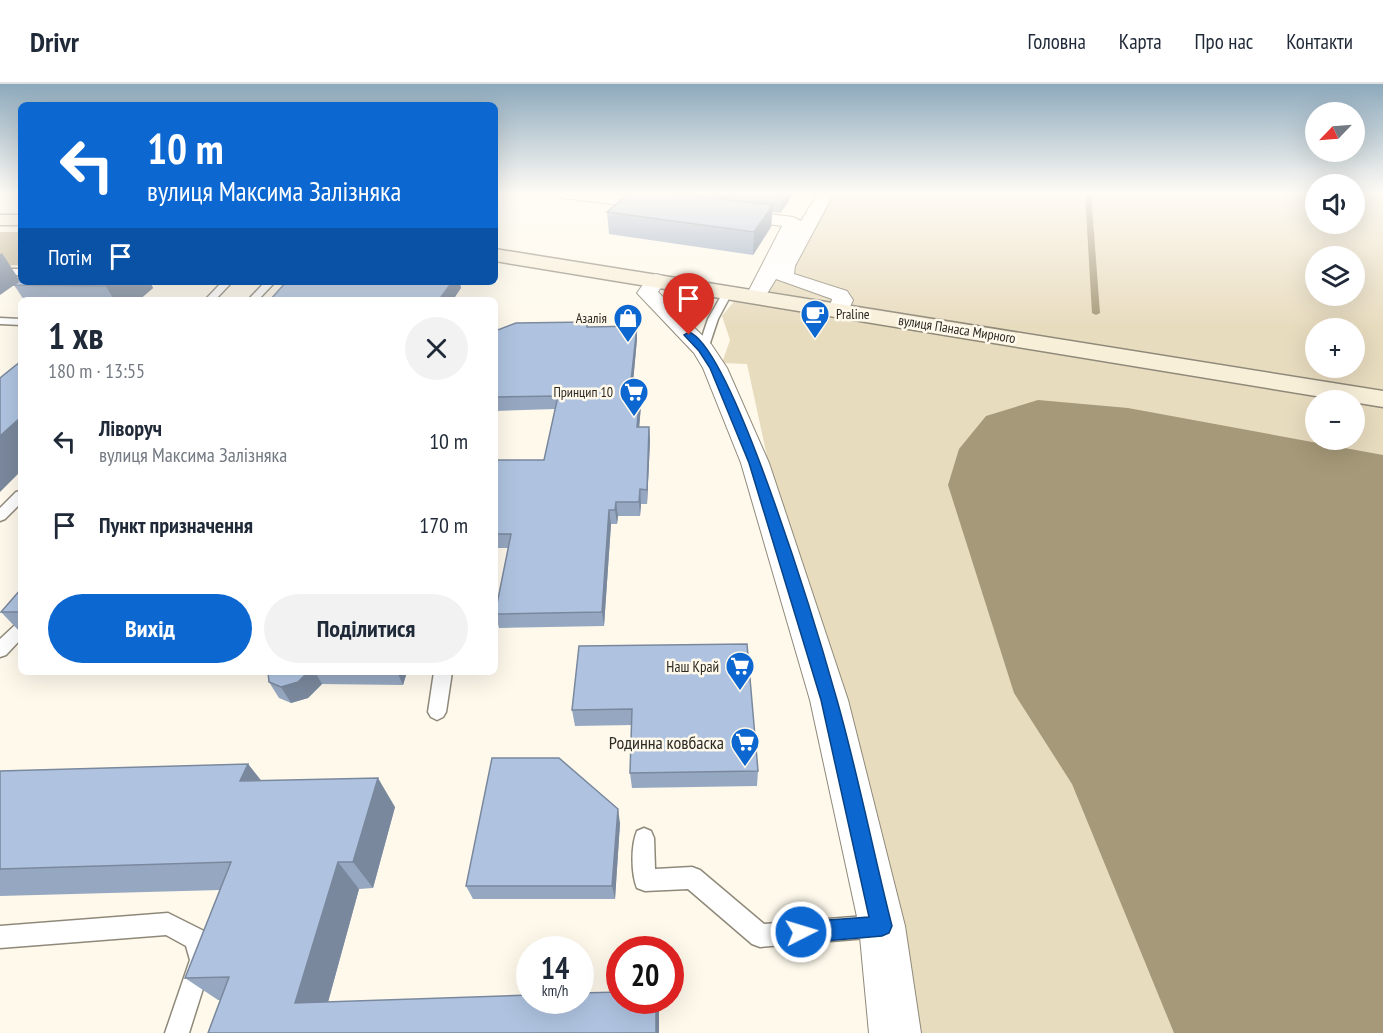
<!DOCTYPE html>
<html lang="uk">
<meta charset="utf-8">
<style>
body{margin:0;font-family:"PT Sans Narrow",sans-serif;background:#f2f2f3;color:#1f2937;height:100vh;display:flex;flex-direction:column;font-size:22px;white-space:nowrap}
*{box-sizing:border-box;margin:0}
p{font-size:20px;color:#747a83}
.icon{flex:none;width:33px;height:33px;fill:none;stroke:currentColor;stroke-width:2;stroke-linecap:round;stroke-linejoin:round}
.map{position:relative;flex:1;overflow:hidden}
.panel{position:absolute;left:18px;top:213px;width:480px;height:378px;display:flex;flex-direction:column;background:#fff;border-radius:9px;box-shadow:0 6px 24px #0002}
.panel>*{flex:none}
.guide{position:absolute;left:18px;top:18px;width:480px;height:183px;border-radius:9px;box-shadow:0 6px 24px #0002;background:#0c67d0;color:#fff;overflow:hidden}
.needle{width:39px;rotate:245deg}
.controls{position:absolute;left:1305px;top:18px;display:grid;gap:12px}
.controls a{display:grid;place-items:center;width:60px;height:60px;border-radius:50%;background:#fff;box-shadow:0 6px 24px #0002;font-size:30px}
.speed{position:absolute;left:516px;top:852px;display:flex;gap:12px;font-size:30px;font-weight:700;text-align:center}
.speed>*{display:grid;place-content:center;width:78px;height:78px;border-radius:50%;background:#fff;box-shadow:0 6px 24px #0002;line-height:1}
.speed small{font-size:15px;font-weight:400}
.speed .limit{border:9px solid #d22;background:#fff;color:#111}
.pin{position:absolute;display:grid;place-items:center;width:51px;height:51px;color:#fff;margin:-62px -26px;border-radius:50% 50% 50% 0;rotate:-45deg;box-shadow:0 0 6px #0007}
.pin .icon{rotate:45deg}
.me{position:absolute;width:66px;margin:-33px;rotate:85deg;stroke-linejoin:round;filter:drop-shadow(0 0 4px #0008)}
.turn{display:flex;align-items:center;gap:21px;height:126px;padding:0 30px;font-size:27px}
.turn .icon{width:78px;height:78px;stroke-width:2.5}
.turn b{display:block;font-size:42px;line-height:51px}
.then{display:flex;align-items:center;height:57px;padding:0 30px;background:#0003;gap:12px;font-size:22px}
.round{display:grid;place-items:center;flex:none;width:63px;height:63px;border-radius:32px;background:#f2f2f3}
.head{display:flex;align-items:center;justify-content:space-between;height:102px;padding:0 30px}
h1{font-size:36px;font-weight:700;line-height:45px}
.button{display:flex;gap:12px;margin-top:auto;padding:12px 30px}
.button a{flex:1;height:69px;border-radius:36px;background:#0c67d0;color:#fff;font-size:24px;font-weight:700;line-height:69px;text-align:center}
.button a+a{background:#f2f2f3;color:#1f2937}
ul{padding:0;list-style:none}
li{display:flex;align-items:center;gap:18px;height:84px;padding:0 30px}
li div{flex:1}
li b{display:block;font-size:22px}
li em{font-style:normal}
header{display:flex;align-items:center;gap:36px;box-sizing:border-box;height:84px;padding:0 30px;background:#fff;border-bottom:2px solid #e0e1e3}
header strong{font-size:28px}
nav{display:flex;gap:33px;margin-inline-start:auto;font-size:21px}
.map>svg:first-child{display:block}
.green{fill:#e8dcbf;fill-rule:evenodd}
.forest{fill:#cabc9c}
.water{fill:#a69979}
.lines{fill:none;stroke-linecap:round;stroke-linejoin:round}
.stream{fill:#a69979;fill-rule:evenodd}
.lane-casing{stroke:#8f897a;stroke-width:3}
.street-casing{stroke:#8f897a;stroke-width:2}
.secondary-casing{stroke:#8f897a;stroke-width:3}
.lane{fill:#fff;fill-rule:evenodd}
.street{fill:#fff;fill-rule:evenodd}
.secondary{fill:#f8efd9;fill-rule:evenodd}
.wall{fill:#96a8c1}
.shaded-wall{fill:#7a889d}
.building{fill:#afc3e0;stroke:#7a889d;stroke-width:1.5}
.route{fill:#0c67d0;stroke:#084387;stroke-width:1.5}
.labels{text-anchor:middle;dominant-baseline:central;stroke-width:5;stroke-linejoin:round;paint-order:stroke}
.far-poi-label{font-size:14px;fill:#2d2a24;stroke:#fef9eb;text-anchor:end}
.far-street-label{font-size:14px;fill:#2d2a24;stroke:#fef9eb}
.poi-label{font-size:15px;fill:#2d2a24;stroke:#fef9eb;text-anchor:end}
.near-poi-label{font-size:18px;fill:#2d2a24;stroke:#fef9eb;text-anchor:end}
</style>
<header>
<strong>Drivr</strong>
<nav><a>Головна</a><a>Карта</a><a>Про нас</a><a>Контакти</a></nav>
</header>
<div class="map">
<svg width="1383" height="949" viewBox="0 0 1383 949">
<rect width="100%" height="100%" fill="#fef9eb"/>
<!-- green -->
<g class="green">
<path d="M831 109H1315L1316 140H1354L1355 109H1383V309L768 209ZM1316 172H1354V212H1316ZM1316 244H1354V284H1316Z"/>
<path d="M736 215 1383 321V949H920L768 377 747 280 722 279 730 256 722 232ZM1316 316H1354V356H1316Z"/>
</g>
<!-- forest -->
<path class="forest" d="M0 148H21V181L0 182Z"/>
<!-- water -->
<path class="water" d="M1038 316 1128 324 1383 371V949H1174L1072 700 1014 609 948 401 959 365 986 332Z"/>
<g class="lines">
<!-- stream -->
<path class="stream" d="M1085 109H1091L1100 229 1096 231 1092 229Z"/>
<!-- lane casing -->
<g class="lane-casing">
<g id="lane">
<rect x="0" y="185" width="21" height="6"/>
<path d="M222 198H232L215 216H205Z"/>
<path d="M265 198H275L258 216H248Z"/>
<path d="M725 205 733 207 718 235 708 265 699 267 698 265 708 235Z"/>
<path d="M0 234 21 235V241L0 240Z"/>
<path d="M21 407V419L5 435 0 437V424L16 408Z"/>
<path d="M21 539V555L6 571 0 573V555L15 541Z"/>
<path d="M434 588H452L446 628 443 633 437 636 431 633 428 628Z"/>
<path d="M644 744 651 747 654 754 655 785 692 783 700 786 764 840 879 831 887 834 890 842 887 850 879 853 760 863 752 860 688 805 645 807 637 804C631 789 631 761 637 747Z"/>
<path d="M168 829 204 847 212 876 189 949H165L190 876 186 862 166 851 0 864V842Z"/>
</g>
</g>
<!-- street casing -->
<g class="street-casing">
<g id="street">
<path d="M554 109H605L663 116 671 121 663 126 562 114Z"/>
<path d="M818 109H834L795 182 794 190 847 207 853 216 847 230H833L829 226 832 215 776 195 763 216H749L746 212 782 142 730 135 721 130 730 125 793 133 801 137Z"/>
<path d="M656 190 663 192 666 196 658 208 711 260 727 284 769 379 848 616 905 842 921 949H869L859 842 810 616 741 379 703 284 694 269 637 209 649 192Z"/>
</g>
</g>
<!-- secondary casing -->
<g class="secondary-casing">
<g id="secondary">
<rect x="0" y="131" width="21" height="10"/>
<path d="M495 165 1383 307V323L495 177Z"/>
</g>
</g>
<!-- lane -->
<use href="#lane" class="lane"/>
<!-- street -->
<use href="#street" class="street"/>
<!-- secondary -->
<use href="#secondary" class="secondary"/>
</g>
<!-- wall -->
<g class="wall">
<path d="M629 109H795L780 129 772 128 771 143 753 171 609 150 607 128Z"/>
<path d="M21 198H150L153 204 139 216H24L14 201Z"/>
<path d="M587 238 588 243 637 255 633 297H641L642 310 639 343H649L650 357 647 420H641L640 432H618L617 440H611L604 542 499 544 495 528 508 464H495V376H544L555 325 495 327V247Z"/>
<path d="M21 505V549L1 528Z"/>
<path d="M579 562 758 687 757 702 632 704 630 689 632 641 575 642 572 626Z"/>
<path d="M268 588H407L403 601 322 600 308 614 291 619 279 614 269 598Z"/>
<path d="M248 680 261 697 395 723 373 804 359 805 328 918 658 916 659 928V949H208L220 916H218L185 894 220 806 0 812V687Z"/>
<path d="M620 739 615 815H473L466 802Z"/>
</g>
<!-- shaded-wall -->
<g class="shaded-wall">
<path d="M783 109H795L780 129 782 110Z"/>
<path d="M773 121 771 143 753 171 754 148Z"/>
<path d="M2 169 20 197 0 211V170Z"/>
<path d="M111 198H150L153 204 139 216H114L106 202Z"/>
<path d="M452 198H460L461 204 453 216H439Z"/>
<path d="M637 242V255L632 310 631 297Z"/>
<path d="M641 297 642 310 638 357 637 343Z"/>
<path d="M21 333V387L0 408V352Z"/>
<path d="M649 343 650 357 647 420V406Z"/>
<path d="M640 405 641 420 640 432 639 418Z"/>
<path d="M616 418 618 432 617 440 615 426Z"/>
<path d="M609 426 611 440 604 542 602 528Z"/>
<path d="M308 588H315L322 600 308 614 291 619 281 603Z"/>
<path d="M397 588H407L403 601Z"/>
<path d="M248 680 272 710 240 697Z"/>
<path d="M378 694 395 723 373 804 353 778Z"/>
<path d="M618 725 620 739 615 815 612 802Z"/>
<path d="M338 778 359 805 322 940 295 919Z"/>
<path d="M656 916H658L659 928V949H656Z"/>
</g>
<!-- building -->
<g class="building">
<path d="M629 109H671L773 121 754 148 607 128Z"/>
<path d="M21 196V198H111L106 202 14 201Z"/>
<path d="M286 198H452L439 216H270Z"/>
<path d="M587 238V243L637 242 631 297H641L637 343H649L647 406 640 405 639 418H616L615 426H609L602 528 495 530 511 450H495V376H544L558 312 495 313V247L516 239Z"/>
<path d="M21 277V333L0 352V294Z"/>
<path d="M21 505V528H1Z"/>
<path d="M747 560 758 687 630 689 632 625 572 626 579 562Z"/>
<path d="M268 588H308L298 598 281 603 269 598Z"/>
<path d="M492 674H559L618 725 612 802H466Z"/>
<path d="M248 680 240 697 378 694 353 778H338L295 919 530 911V916H580V909L620 908V916H656V949H208L229 893 185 894 231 778 0 785V687Z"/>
</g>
<!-- sky -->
<linearGradient id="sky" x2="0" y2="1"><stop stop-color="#8da9bc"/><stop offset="0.45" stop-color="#fffcf6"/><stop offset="1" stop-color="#fffcf6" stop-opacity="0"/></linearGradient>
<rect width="1383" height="242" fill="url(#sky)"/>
<!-- route -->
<path class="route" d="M689 248C734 265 821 559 837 616 858 690 873 767 892 842L889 849 882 852 801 859 793 856 790 848 793 841 801 838 869 833 821 616 749 379 710 284 699 267 684 251Z"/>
<!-- icons -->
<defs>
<g id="cafe-pin" transform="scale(1.5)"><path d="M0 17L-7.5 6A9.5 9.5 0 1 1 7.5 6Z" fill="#0c67d0" stroke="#fef9eb"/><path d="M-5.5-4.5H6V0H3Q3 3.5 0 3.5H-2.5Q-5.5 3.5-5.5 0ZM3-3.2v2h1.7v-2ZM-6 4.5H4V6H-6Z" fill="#fff"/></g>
<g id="shop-pin" transform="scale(1.5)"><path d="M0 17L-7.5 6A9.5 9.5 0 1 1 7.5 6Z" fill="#0c67d0" stroke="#fef9eb"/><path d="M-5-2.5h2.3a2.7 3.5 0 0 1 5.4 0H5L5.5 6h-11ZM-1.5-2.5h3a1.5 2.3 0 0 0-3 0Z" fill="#fff"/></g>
<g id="supermarket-pin" transform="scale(1.5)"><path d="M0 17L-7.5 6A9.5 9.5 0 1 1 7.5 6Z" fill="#0c67d0" stroke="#fef9eb"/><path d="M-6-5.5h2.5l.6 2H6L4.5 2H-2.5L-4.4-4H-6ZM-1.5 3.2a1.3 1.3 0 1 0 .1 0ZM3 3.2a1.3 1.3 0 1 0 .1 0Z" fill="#fff"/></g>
</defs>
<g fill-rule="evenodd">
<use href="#cafe-pin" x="815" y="230"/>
<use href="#shop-pin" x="628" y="234"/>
<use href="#supermarket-pin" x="634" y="308"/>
<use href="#supermarket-pin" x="740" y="582"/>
<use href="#supermarket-pin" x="745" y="658"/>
</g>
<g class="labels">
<!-- far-poi labels -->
<g class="far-poi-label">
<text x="836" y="230" text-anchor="start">Praline</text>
<text x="607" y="234">Азалія</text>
<text x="613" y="308">Принцип 10</text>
</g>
<!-- far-street labels -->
<g class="far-street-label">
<text transform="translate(957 245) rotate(9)">вулиця Панаса Мирного</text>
</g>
<!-- poi labels -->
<g class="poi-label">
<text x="719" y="582">Наш Край</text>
</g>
<!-- near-poi labels -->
<g class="near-poi-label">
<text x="724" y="658">Родинна ковбаска</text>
</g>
</g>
</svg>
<div class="controls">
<a><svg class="needle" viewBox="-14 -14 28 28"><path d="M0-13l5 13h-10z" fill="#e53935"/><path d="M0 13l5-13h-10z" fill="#747a83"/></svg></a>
<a><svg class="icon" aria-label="sound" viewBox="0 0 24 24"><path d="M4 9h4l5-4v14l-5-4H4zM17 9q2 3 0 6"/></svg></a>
<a><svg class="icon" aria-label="layers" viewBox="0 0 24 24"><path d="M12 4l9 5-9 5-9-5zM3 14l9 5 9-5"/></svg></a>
<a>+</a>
<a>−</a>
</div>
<div class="speed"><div>14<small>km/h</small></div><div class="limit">20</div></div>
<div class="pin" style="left:689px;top:251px;background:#d93025"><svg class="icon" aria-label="arrive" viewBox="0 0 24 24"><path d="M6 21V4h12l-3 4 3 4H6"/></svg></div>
<svg class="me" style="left:801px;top:848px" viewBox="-20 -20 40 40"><circle r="17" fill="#0c67d0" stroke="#fff" stroke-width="3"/><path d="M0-11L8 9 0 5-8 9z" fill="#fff"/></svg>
<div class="guide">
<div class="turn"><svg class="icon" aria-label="left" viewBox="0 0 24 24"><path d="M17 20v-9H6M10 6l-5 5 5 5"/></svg><div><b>10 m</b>вулиця Максима Залізняка</div></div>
<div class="then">Потім<svg class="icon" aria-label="arrive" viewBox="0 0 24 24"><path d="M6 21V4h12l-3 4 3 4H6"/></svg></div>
</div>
<section class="panel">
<div class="head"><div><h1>1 хв</h1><p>180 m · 13:55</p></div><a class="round"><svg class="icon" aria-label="close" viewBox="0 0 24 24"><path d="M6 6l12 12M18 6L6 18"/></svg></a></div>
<ul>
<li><svg class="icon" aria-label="left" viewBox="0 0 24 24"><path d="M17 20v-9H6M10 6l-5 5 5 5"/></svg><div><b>Ліворуч</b><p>вулиця Максима Залізняка</p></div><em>10 m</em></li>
<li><svg class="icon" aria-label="arrive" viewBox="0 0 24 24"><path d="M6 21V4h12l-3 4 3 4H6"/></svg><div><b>Пункт призначення</b></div><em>170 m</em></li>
</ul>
<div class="button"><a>Вихід</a><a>Поділитися</a></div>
</section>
</div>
